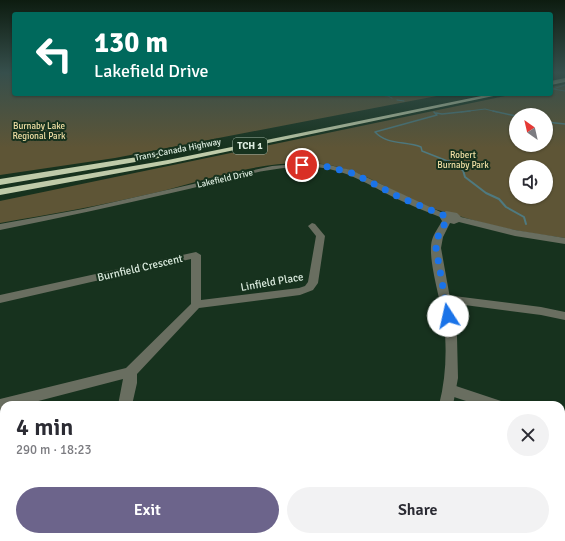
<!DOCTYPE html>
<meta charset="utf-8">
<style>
body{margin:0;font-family:Signika,sans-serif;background:#f2f2f3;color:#2b2b33;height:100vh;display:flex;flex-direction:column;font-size:15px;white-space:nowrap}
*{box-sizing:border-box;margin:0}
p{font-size:13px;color:#7c7c81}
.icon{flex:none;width:22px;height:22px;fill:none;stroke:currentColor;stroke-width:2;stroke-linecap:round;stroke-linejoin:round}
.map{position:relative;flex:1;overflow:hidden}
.details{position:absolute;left:0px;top:401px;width:565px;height:140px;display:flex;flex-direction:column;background:#fff;border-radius:12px 12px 0 0;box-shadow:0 1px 3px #0004}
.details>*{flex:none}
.banner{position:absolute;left:12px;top:12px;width:541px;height:84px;border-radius:4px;box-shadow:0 1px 3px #0004;background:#00695c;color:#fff;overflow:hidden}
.needle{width:26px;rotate:326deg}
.tools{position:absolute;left:509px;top:108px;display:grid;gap:8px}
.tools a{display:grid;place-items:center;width:44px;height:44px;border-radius:50%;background:#fff;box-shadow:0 1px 3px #0004;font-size:20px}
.pin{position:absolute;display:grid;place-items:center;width:34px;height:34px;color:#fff;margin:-17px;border:2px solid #fff;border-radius:50%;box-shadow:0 1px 4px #0007}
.me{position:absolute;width:44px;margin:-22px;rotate:350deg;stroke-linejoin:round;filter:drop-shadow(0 0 3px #0008)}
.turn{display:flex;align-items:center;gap:14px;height:84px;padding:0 16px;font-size:18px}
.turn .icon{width:52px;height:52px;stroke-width:2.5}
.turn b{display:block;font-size:28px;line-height:34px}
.round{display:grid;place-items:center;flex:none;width:42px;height:42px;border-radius:21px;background:#f2f2f3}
.overview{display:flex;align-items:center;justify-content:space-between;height:68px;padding:0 16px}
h1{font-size:24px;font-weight:600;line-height:30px}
.action{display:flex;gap:8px;margin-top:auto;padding:8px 16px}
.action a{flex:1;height:46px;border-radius:24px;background:#6c648b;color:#fff;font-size:16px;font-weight:600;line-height:46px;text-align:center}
.action a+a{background:#f2f2f3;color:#2b2b33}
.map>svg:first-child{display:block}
.green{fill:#5e5536;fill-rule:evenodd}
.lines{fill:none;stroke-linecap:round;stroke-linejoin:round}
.stream-far2{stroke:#4f7a80;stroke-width:1}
.stream-far1{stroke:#4f7a80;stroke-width:1.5}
.stream{stroke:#4f7a80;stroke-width:2}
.minor{fill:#696e60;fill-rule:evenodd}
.tertiary{fill:#696e60;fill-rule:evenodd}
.motorway{fill:#bfcba9;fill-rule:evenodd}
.route{stroke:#1a73e8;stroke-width:7;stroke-dasharray:0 12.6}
.labels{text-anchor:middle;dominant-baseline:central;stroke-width:4;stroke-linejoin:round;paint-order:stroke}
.far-park-label{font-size:9px;fill:#f1e0a5;stroke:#17321e}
.far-street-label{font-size:9px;fill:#dcecdf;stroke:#17321e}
.shield{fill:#17321e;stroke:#a1b4a5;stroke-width:1}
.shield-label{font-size:10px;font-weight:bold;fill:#dcecdf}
.street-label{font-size:11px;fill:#dcecdf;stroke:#17321e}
</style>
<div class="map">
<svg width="565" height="541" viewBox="0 0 565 541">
<rect width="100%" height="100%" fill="#17321e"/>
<!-- green -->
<g class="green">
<path d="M0 72H14V94H447L115 158 0 175Z"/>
<path d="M565 84V238C526 233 487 226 450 213 441 211 432 209 424 205 393 192 363 171 329 165 271 156 211 179 154 193 103 205 52 214 0 223V201L515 94H551V87ZM516 115H546V145H516ZM516 167H546V197H516Z"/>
</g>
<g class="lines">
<!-- stream-far2 -->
<g class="stream-far2">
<path d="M565 85 553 89 565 91"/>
<path d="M371 94 388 96 392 98"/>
<path d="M397 100 404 101"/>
<path d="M461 112 485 109 497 112"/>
</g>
<!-- stream-far1 -->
<g class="stream-far1">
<path d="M493 111 516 116"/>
<path d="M434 112 437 115 375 132C387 145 405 141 421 147L422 151 450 162"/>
<path d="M436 113 442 114 470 111"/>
<path d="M546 122 565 124"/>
</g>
<!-- stream -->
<path class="stream" d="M449 161 452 165 463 170 465 177 486 193 499 199 506 207 524 217 526 224"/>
<!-- minor -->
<g class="minor">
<path d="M310 163 329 165 351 170 447 215 446 217H440C425 211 410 205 395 198 373 187 353 174 329 169 284 160 225 181 180 191 120 205 60 218 0 230V224L83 209 272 166Z"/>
<path d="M312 223 315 224 325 236 318 283 313 290 300 295 199 308 137 374V383L132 405H118L123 379 23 405H4V410L0 411V399L126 368 191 304V259L0 303V295L196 252 201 255V300L299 288 305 286 308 282 316 236 308 226Z"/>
<path d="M446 295 541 307 565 312V320L541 315 442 302 441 299 442 296Z"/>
<path d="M450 384 501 401 503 405H478L445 394 443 390 445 386Z"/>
<path d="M561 421 565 423V437L561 435Z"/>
<path d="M425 537H445L447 541H427Z"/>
</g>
<!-- tertiary -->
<g class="tertiary">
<path d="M446 211 457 213 461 217 515 230 565 238V244L515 236 459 222 454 224 450 223 443 237 441 248 457 337 458 378 453 405H439C446 378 447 350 444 322 441 301 427 258 432 240 434 233 439 227 442 221L439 216Z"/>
<path d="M366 537H385L383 541H364Z"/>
</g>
<!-- motorway -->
<g class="motorway">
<path d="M565 78V82L551 85V81Z"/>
<path d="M491 94H503L168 164 0 195V189L168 160Z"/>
<path d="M156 154 160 156 159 158 0 185V179Z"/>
</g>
</g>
<!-- sky -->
<linearGradient id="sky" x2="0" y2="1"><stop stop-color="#0d1c10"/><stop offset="0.49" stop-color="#364f4c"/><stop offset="1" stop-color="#364f4c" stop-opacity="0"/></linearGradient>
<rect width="565" height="148" fill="url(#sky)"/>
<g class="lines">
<!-- route -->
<path class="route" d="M302 165 329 167 355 174 399 197 443 215V217L447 221 439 232 436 248 448 316"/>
</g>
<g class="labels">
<!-- far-park labels -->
<g class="far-park-label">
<text x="39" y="126">Burnaby Lake<tspan x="39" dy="10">Regional Park</tspan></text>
<text x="463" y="155">Robert<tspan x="463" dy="10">Burnaby Park</tspan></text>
</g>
<!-- far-street labels -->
<g class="far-street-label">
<text transform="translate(178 150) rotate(-11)">Trans-Canada Highway</text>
<text transform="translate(225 179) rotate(-13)">Lakefield Drive</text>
</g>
<!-- shield labels -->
<rect class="shield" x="233" y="138" width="34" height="16" rx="3"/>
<g class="shield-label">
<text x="250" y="146">TCH 1</text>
</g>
<!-- street labels -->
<g class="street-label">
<text transform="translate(140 268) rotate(-13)">Burnfield Crescent</text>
<text transform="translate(272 282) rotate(-10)">Linfield Place</text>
</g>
</g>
</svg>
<div class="tools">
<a><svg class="needle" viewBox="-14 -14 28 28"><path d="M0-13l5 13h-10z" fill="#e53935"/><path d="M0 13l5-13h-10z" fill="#7c7c81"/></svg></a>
<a><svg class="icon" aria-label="sound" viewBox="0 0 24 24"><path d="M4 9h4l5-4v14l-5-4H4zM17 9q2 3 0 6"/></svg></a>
</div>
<div class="pin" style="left:302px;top:165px;background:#d93025"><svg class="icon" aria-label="arrive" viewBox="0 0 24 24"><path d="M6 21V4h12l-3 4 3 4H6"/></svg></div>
<svg class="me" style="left:448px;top:316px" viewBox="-20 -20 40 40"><circle r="19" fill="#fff"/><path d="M0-13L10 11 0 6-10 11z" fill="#1a73e8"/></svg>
<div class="banner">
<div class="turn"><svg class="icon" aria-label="left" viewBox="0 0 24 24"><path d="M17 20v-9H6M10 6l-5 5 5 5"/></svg><div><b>130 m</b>Lakefield Drive</div></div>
</div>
<section class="details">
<div class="overview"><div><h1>4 min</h1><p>290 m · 18:23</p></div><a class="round"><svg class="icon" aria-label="close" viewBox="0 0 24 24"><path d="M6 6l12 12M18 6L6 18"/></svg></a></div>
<div class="action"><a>Exit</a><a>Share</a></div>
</section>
</div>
